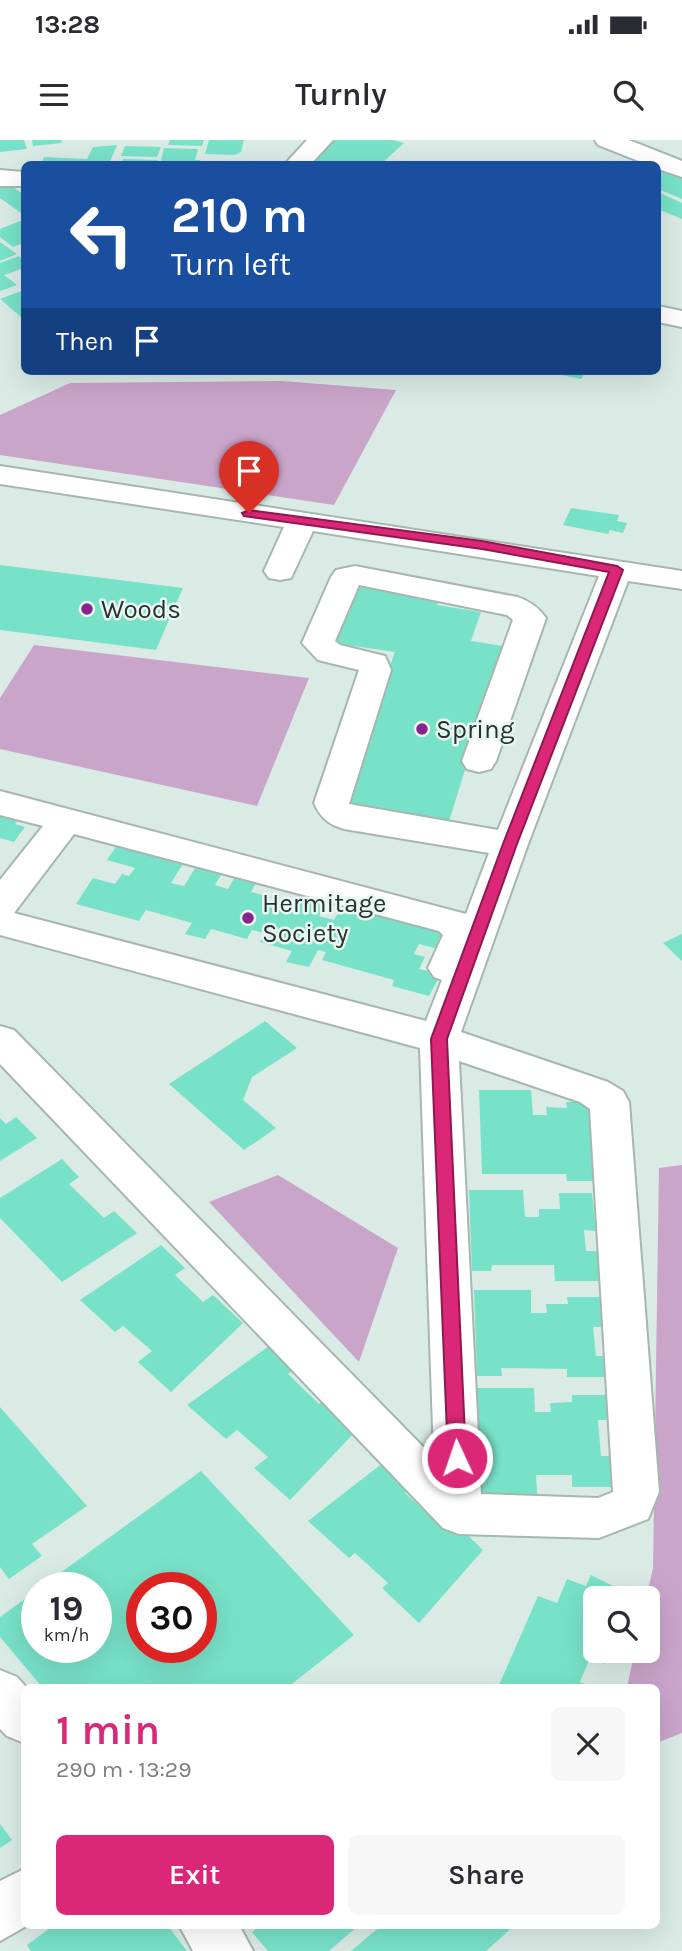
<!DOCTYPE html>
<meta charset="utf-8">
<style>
body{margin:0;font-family:Karla,sans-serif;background:#f7f7f7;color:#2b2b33;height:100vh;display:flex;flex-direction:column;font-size:26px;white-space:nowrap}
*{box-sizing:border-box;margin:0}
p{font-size:23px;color:#7c7c81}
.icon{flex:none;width:38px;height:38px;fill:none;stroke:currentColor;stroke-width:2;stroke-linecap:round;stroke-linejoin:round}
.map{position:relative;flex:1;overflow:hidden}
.side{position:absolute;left:21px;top:1544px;width:639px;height:245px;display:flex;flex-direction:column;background:#fff;border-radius:10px;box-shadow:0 7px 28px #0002}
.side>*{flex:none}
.hud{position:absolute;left:21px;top:21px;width:640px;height:214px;border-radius:10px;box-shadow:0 7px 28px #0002;background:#1a4fa0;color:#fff;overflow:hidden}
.tools{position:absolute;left:583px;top:1446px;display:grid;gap:14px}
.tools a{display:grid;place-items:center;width:77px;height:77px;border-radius:10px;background:#fff;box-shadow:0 7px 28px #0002;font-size:35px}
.speed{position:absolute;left:21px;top:1432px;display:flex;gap:14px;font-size:35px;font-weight:700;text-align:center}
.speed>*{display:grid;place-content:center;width:91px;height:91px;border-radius:50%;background:#fff;box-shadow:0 7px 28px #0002;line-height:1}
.speed small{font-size:18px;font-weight:400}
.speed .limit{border:10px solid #d22;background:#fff;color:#111}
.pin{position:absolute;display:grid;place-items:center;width:60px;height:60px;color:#fff;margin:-72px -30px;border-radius:50% 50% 50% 0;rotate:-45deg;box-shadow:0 0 7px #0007}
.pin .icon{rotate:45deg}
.me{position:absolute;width:77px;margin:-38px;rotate:357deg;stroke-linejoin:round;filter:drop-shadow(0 0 5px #0008)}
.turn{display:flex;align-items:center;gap:24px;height:147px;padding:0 35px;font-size:32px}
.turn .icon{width:91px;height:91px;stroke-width:2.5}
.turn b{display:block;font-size:49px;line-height:60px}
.then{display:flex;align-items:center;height:66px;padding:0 35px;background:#0003;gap:14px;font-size:26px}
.round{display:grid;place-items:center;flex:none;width:74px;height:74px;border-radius:10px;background:#f7f7f7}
.head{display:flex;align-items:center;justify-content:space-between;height:119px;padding:0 35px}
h1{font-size:42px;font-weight:600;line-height:52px;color:#db2777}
.button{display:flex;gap:14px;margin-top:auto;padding:14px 35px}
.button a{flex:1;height:80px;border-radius:10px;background:#db2777;color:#fff;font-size:28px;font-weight:600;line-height:80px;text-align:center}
.button a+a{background:#f7f7f7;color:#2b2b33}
.status{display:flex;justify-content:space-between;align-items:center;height:49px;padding:0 35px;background:#fff;direction:ltr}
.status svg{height:19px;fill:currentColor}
header{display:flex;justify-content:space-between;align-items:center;height:91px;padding:0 35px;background:#fff;font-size:32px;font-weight:600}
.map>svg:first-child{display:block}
.green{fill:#caa5ca}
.building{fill:#78e2c8;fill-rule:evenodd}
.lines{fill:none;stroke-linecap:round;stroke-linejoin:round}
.minor-casing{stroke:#a6b6b1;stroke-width:4}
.minor{fill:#fff;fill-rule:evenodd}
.route{fill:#db2777;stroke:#8e194d;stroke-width:2}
.poi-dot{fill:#87248d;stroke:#e7f8f3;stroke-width:2.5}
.labels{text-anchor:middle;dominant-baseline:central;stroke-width:5;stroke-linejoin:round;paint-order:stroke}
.poi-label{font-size:26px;fill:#29302e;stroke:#e7f8f3;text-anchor:start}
</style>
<div class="status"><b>13:28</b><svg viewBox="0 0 49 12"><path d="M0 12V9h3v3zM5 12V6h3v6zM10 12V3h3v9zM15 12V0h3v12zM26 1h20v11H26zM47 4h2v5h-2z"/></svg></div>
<header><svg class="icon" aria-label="menu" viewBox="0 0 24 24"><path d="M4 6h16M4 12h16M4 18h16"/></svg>Turnly<svg class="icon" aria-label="search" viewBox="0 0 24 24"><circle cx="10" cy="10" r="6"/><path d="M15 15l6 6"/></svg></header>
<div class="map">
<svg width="682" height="1811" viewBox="0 0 682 1811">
<rect width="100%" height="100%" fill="#daebe6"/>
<!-- green -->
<g class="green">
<path d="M282 241 396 250 334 365 0 315V275L70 243Z"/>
<path d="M34 505 309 538 257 666 0 609V558Z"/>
<path d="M682 1025V1593L656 1603V1547H627L635 1510H648L646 1458 653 1428 659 1028Z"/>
<path d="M278 1035 398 1108 359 1222 209 1062Z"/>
</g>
<!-- building -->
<g class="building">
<path d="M0 0H24L27 9 0 12Z"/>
<path d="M32 0H61L62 3 33 6Z"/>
<path d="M170 0H204L202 6 168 5Z"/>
<path d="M209 0H244L241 12 235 15 205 14Z"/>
<path d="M335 0H393L404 3 381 24H309Z"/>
<path d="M117 5 109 24H41L44 17 87 19 93 7Z"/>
<path d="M125 6 161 7 157 17 121 16Z"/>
<path d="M164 8 198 9 195 20H200L199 24H160Z"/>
<path d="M123 19 158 20 157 24H121Z"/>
<path d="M662 28 682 36V59L658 49V30Z"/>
<path d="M9 44 24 55V75L0 58V47Z"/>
<path d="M658 52 682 63V79L658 69Z"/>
<path d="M20 81 24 84V103L13 107 0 97V89Z"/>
<path d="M0 102 17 114 0 121Z"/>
<path d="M19 116 24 121V128L4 135 17 145 0 151V123Z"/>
<path d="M24 150V175L21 177 0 159Z"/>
<path d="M559 231H586L581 239 557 234Z"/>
<path d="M571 368 619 375 617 381 627 383 623 393 610 390 608 394 563 385Z"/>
<path d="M0 425 183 448 156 510 0 490Z"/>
<path d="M356 442 441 454 437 465 481 472 471 501 503 506 448 685 338 667 395 512 333 503Z"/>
<path d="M0 673 20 678 15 684 25 687 14 702 0 698Z"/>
<path d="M121 699 188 716 171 743 184 746 197 725 223 732 215 745 228 749 237 733 258 739 251 752 270 757 265 765 275 768 280 760 295 764 302 751 330 758 319 776 334 780 345 762 450 785 449 812 419 804 414 814 425 817 419 829 441 834 429 856 392 846 394 840 322 820 326 812 318 810 309 827 286 822 292 811 260 802 265 793 252 790 247 799 211 789 205 799 185 794 192 783 146 770 139 781 76 764 93 738 115 744 122 734 129 736 135 728 107 720Z"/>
<path d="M682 794V821L663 803Z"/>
<path d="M265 881 297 908 252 937 243 960 276 988 244 1010 169 944Z"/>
<path d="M479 950H531L533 975H547L546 967 567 968 566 962 598 961 600 987 590 988 592 1012H603L606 1041H567L566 1034H482Z"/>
<path d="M16 977 37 998 0 1021V978L6 984Z"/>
<path d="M62 1019 79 1037 69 1044 104 1078 114 1071 137 1093 62 1142 0 1078V1058Z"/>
<path d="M469 1050H523L525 1077H539V1069H560L559 1053H592L596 1091 584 1090 586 1111H597L599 1141H555L554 1125H492L491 1131H472Z"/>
<path d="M161 1105 185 1128 175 1135 203 1162 213 1155 243 1183 171 1252 138 1222 152 1211 123 1186 115 1192 80 1160Z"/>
<path d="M474 1150H531V1173H547L546 1164H568L567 1157H602L605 1187H593L596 1216H607L609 1237H567V1229L501 1228 502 1236H477Z"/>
<path d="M273 1203 298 1227 288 1234 319 1264 329 1256 361 1286 290 1360 254 1328 268 1317 237 1290 226 1299 187 1265Z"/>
<path d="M475 1248H534L535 1272H551L550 1263 572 1262V1255H608L610 1280H598L601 1316H613L615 1347H572V1335H536L538 1366H479Z"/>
<path d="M0 1267 87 1366 32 1404 42 1416 9 1439 0 1427Z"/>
<path d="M388 1319 416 1345 405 1353 439 1384 449 1377 483 1410 419 1483 382 1448 388 1443 355 1413 349 1418 308 1381Z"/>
<path d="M201 1331 354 1495 288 1547H42L0 1497V1477L37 1450V1507H96V1447H41ZM142 1447H201V1507H142Z"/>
<path d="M591 1435 619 1449 617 1458H595V1510H607L604 1524 590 1518 580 1542 591 1547 499 1545 538 1456 557 1463 567 1439 586 1446Z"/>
<path d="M0 1684 12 1700 0 1708Z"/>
<path d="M54 1785H167L187 1811H31L27 1805Z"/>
<path d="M261 1785H359L329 1811H268L252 1792Z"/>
<path d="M382 1785H515L486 1811H351Z"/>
</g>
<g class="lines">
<!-- minor casing -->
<g class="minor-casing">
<g id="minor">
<path d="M307 0H333L311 24H285Z"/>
<path d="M595 0H629L682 21V37L658 29V24H646L598 5Z"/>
<path d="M0 30 24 32V46H0Z"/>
<path d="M658 166 682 171V187L658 182Z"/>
<path d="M0 326 682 431V449L628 441 528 704 461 892 608 942 623 951 629 962 659 1352 648 1379 599 1398 459 1394 443 1388 0 924V886L14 890 434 1318 420 908 0 795V740L43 686 0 675V651L466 774 489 713 344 689C328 684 321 678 314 663L359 530 318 520 302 503 331 437 336 430 355 426 517 457C530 461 538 467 546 478L496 621 491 629 479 632 467 629 462 621 513 480 507 475 359 445 335 501 340 505 385 516 391 530 349 664 498 690 599 436 313 391 291 438 280 440 269 438 264 431 284 387 0 344ZM74 694 439 791 443 795 428 828 434 837 442 840 426 881 14 773ZM459 921 580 962 590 969 613 1352 598 1358 481 1354Z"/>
<path d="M0 1530 17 1537 26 1547 24 1603 7 1596 0 1589Z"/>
<path d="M24 1729V1785H28L0 1801V1741Z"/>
<path d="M179 1785H239L253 1811H193Z"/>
</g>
</g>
<!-- minor -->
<use href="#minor" class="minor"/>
</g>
<!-- route -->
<path class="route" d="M249 370 482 401 617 426 623 430 517 704 447 899 466 1318 464 1324H451L448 1318 431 899 503 704 609 432 482 409 244 376 242 373Z"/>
<!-- markers -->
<g class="poi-dot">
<circle cx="87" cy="469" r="7"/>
<circle cx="422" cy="589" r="7"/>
<circle cx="248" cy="778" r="7"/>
</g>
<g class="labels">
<!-- poi labels -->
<g class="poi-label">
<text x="101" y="469">Woods</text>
<text x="436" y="589">Spring</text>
<text x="262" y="763">Hermitage<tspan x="262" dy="30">Society</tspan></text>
</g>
</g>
</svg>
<div class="tools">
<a><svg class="icon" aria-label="search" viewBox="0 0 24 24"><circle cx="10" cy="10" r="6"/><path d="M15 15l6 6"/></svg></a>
</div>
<div class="speed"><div>19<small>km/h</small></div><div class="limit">30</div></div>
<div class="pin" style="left:249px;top:373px;background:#d93025"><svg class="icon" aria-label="arrive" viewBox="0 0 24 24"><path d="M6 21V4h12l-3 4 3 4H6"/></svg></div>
<svg class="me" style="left:457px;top:1318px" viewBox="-20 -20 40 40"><circle r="17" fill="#db2777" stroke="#fff" stroke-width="3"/><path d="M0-11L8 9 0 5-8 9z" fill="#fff"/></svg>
<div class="hud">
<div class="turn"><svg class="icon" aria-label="left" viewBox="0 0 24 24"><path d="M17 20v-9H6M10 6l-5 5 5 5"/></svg><div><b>210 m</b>Turn left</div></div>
<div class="then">Then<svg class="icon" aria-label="arrive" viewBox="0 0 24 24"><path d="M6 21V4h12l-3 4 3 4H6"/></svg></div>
</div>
<section class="side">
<div class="head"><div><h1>1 min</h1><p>290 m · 13:29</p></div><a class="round"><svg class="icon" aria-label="close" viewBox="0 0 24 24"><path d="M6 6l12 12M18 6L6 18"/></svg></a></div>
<div class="button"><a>Exit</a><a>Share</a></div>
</section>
</div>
